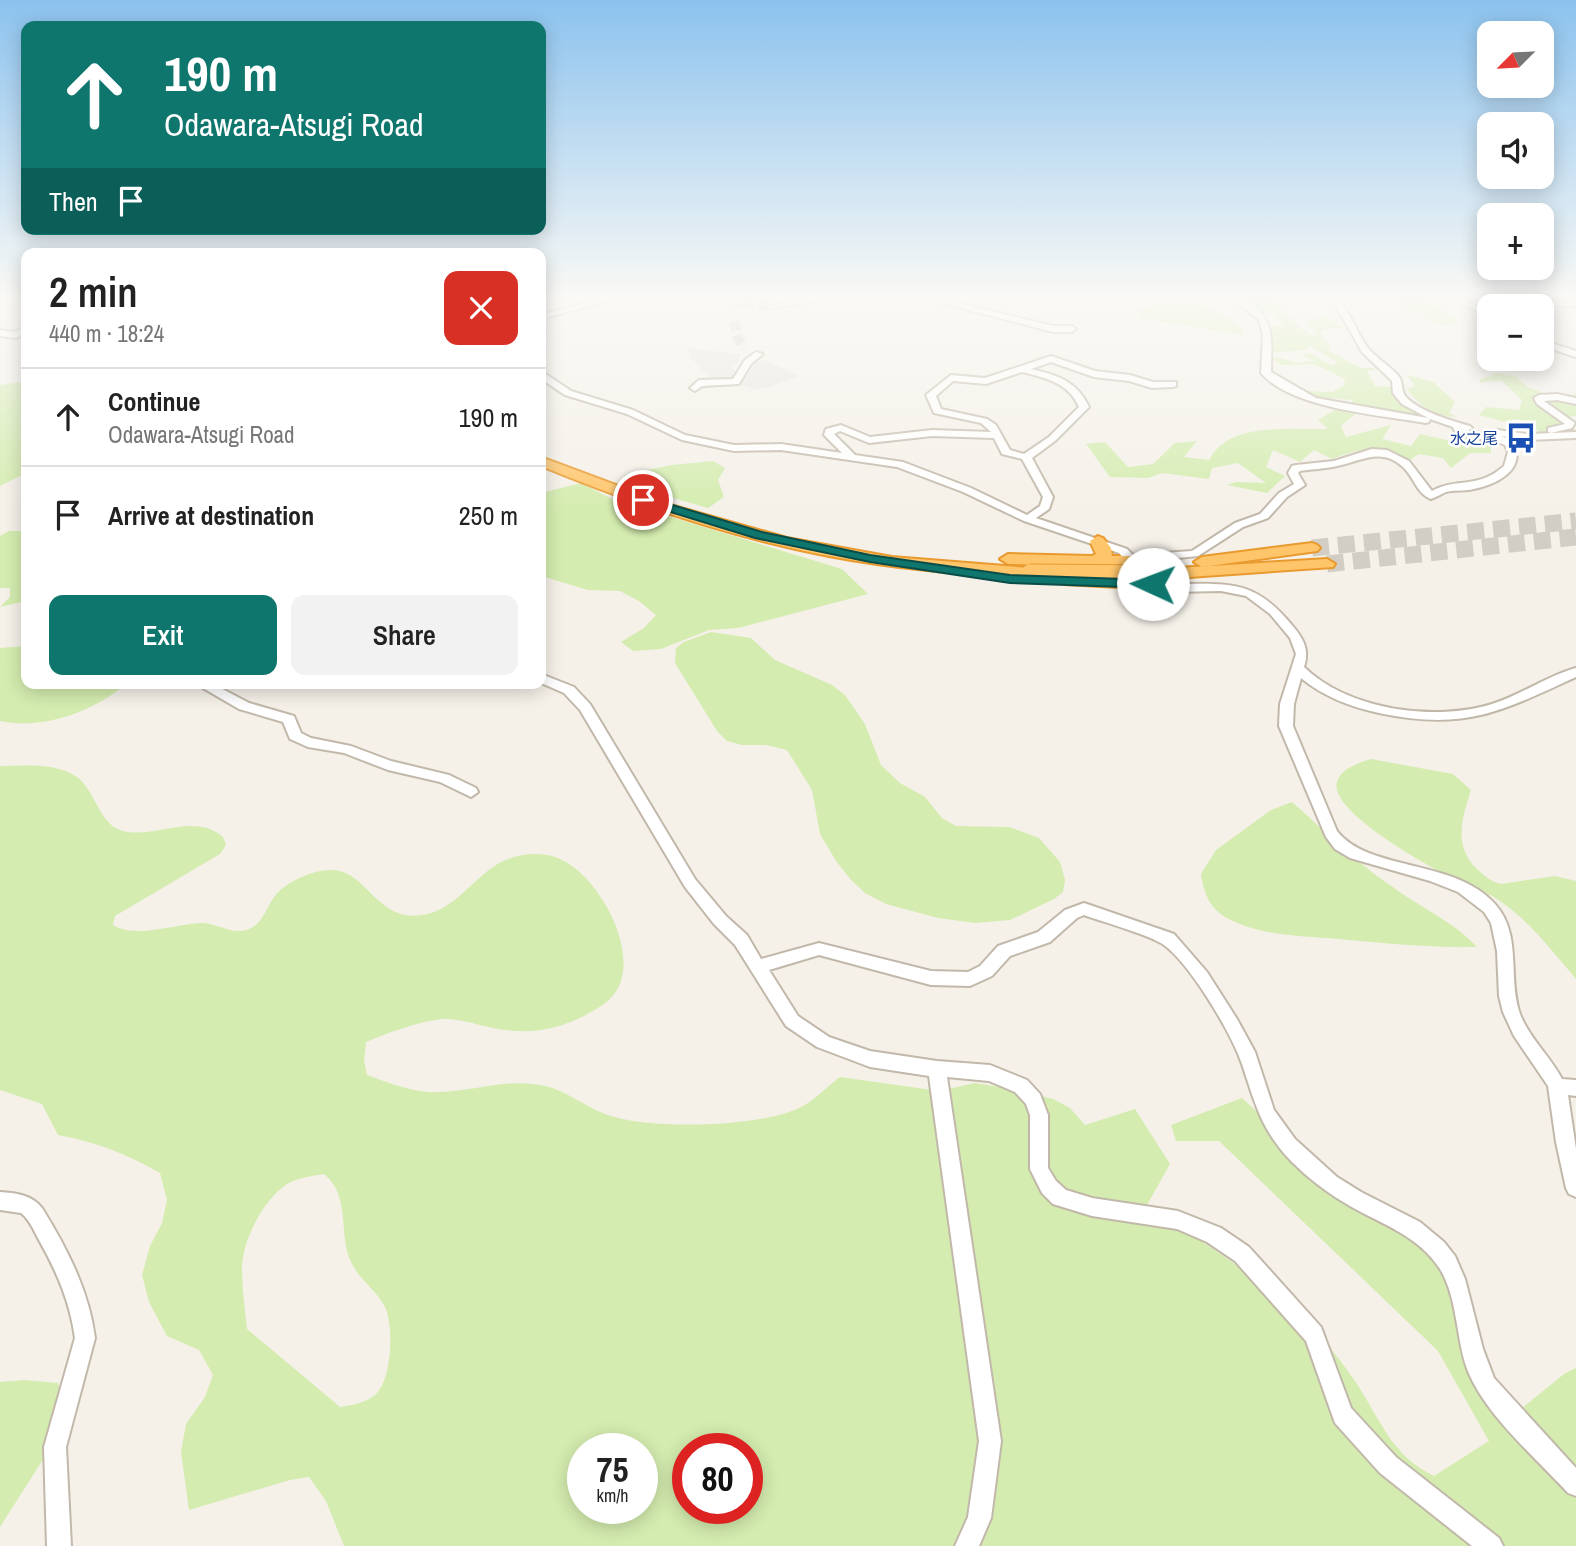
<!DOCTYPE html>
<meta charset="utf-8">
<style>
body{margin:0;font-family:"Archivo Narrow","Noto Sans JP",sans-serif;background:#f2f2f2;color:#222;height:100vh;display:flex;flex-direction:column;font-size:26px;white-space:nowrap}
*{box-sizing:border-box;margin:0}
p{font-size:23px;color:#767676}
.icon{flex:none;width:38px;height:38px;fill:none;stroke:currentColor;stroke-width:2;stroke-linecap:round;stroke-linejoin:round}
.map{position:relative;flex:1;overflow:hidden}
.details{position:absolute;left:21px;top:248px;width:525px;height:441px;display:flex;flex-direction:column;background:#fff;border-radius:14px;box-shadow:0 4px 18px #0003}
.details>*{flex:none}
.top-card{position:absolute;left:21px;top:21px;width:525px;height:214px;border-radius:14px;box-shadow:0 4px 18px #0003;background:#0f766e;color:#fff;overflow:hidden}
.needle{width:46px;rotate:246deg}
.fabs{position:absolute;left:1477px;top:21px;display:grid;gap:14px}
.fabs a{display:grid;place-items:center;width:77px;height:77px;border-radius:14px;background:#fff;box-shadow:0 4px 18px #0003;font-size:35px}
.speed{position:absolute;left:567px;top:1433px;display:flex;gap:14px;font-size:35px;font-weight:700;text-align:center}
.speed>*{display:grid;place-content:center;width:91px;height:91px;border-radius:50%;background:#fff;box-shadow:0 4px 18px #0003;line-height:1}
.speed small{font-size:18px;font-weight:400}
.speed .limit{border:10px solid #d22;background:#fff;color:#111}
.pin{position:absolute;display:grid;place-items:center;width:60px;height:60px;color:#fff;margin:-30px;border:4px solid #fff;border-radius:50%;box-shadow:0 2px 7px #0007}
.me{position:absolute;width:77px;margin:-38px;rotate:272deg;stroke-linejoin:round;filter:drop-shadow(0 0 5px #0008)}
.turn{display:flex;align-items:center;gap:24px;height:147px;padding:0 28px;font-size:32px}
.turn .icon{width:91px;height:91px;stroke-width:2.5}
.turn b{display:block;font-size:49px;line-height:60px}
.then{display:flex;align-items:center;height:66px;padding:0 28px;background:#0003;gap:14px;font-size:26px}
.round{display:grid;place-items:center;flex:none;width:74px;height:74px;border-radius:14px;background:#f2f2f2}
.head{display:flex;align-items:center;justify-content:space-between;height:119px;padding:0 28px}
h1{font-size:42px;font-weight:600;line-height:52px}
.button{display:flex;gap:14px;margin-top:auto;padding:14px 28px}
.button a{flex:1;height:80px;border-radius:14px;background:#0f766e;color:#fff;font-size:28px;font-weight:600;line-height:80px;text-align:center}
.button a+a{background:#f2f2f2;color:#222}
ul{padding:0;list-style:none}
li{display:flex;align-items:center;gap:21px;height:98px;padding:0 28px;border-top:2px solid #e0e0e0}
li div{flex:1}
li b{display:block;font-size:26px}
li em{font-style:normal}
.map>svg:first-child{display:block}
.green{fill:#d4ecaf;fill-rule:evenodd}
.parking{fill:#e7e4e1}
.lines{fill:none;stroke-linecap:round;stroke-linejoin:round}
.minor-tunnel{stroke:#d3cec5;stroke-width:10;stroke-dasharray:10 4.5;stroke-linecap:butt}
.highway-tunnel{stroke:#d3cec5;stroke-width:17;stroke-dasharray:17 9;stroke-linecap:butt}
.minor-casing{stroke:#c2b8aa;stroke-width:4}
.highway-casing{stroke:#e99a2f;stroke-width:4}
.minor{fill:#fff;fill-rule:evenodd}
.highway{fill:#ffc56a;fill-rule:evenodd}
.highway-bridge-casing{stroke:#e99a2f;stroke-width:19;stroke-linecap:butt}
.highway-bridge{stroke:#ffc56a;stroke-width:17}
.route{fill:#0f766e;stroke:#0a4d48;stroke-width:2}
.labels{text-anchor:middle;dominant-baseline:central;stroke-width:5;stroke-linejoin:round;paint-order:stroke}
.far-transit-label{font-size:16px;fill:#164399;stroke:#fff;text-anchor:end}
</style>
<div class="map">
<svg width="1576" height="1546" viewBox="0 0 1576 1546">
<rect width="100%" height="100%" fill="#f5f1e9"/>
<!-- green -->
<g class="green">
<path d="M1246 295H1298L1312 300 1304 302 1275 297C1286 314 1296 327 1314 336L1316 334 1306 321 1326 316 1343 328 1321 330 1322 337 1330 344 1329 351 1361 368H1374L1376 369 1367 371 1375 386 1391 387 1396 400 1427 419 1351 406 1353 400 1333 398 1323 401 1297 391 1333 392 1344 385 1345 379 1314 364 1281 365 1271 358 1277 357 1298 363 1315 361 1302 355 1309 353 1331 365 1338 363 1310 346 1304 350 1271 353 1273 343 1270 327 1284 326 1275 315 1260 311Z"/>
<path d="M1380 295H1418L1460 321 1443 326Z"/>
<path d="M1167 302C1198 302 1217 308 1241 327L1243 335 1139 318 1137 311 1140 309Z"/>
<path d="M1496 373 1516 376 1527 387 1569 401 1576 393V416L1562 417 1576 431 1540 432 1518 419 1505 422 1479 415 1486 407 1519 410 1522 400 1501 380 1480 383V380Z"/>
<path d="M1407 375 1433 382 1455 402 1449 413 1457 417C1436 417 1419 406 1407 389L1415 386Z"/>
<path d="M26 381V473L0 486V385Z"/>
<path d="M1338 408 1358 412 1341 426 1346 437 1391 425 1382 439 1411 446 1420 434 1460 443 1466 436 1491 442V453H1470L1451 468 1443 458 1419 454 1410 460C1377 445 1365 447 1332 459L1314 450 1300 462 1273 450 1266 467 1285 476 1267 493 1227 485 1236 482 1266 483 1238 463 1212 468 1209 479 1162 473 1148 478 1110 477 1086 444 1105 442 1128 467 1153 464 1175 443 1197 441 1184 457 1209 460C1229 421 1291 430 1328 429L1318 420Z"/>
<path d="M713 461 725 468 718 480 724 497 708 508 635 487 631 485 634 482 624 475 672 465Z"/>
<path d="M581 483 612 499 842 569 868 594 738 628 709 630 661 649 633 651 621 642 644 628 656 615 639 601 620 591 588 590 541 576V493Z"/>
<path d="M9 531H22L26 535V601L0 607 10 597V588H0V536Z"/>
<path d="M711 632 751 638 775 660 832 685 845 695 865 724 881 765 900 783 925 797 942 818 956 826 1009 827 1039 838 1060 862 1065 880 1063 892 1054 899 1010 920 975 923 938 918 886 904 865 893 851 880 836 861 820 834 812 790 787 750 766 745H742L727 741 717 731 675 663 676 648 684 642Z"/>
<path d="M26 646V684H126C93 712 43 730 0 721V648Z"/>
<path d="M1371 759 1453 774 1471 790C1462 818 1453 846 1477 869 1485 876 1491 882 1501 884L1555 876 1576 881V979C1552 951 1528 919 1497 899 1480 888 1460 882 1443 873 1421 862 1328 809 1337 782 1341 768 1359 763 1371 759Z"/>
<path d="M0 766C23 766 48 763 70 773 96 784 96 824 123 831 156 839 194 812 223 837L226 845 220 854 115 916 113 925C134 939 177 924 201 923 219 923 235 938 253 927 263 921 267 907 274 897 284 883 312 870 330 870 369 868 376 929 431 913 461 904 479 870 508 859 523 854 540 852 555 857 600 871 653 970 604 1004 567 1029 532 1037 489 1027 475 1024 457 1018 442 1019 416 1022 391 1032 366 1042L364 1060 367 1075C387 1082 409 1091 429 1092 466 1094 502 1078 540 1085 566 1089 584 1107 608 1115 650 1130 756 1127 797 1109 812 1103 826 1087 840 1077L939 1091 975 1083 1013 1089 1053 1099 1070 1108 1085 1125 1135 1109 1170 1164 1147 1205C1203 1242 1262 1279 1310 1326 1327 1342 1344 1365 1357 1384 1381 1421 1392 1456 1434 1476L1489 1441 1438 1351 1219 1141H1176L1171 1125 1242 1098 1323 1172 1434 1240 1493 1387 1516 1413 1564 1374 1576 1368V1546H344L326 1501 309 1477 290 1480 189 1510 181 1452 186 1424 205 1397 213 1375 199 1350 167 1336 149 1302 142 1275 150 1246 162 1223 167 1200 160 1173C127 1154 96 1142 58 1135L42 1104 0 1090ZM324 1174C352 1197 337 1235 352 1264 360 1280 377 1291 385 1307 394 1326 392 1381 375 1395 365 1403 352 1405 340 1407L247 1329C245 1309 242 1289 242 1269 242 1241 263 1200 287 1184 296 1178 313 1176 324 1174ZM583 1449H642V1508H583ZM688 1449H747V1508H688Z"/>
<path d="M1292 802C1326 832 1359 865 1397 890 1425 910 1454 922 1477 947 1430 948 1384 943 1338 939 1301 936 1260 936 1227 918 1209 908 1204 893 1201 874L1216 850 1271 810Z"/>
<path d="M24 1380 58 1383 65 1409 56 1439 0 1527V1382Z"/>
</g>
<!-- parking -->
<g class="parking">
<path d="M687 348 741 354 738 363 731 368 737 371 731 381 710 378 692 359Z"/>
<path d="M764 360 799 376 768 388 754 389 740 385 757 362Z"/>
</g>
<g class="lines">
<!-- minor-tunnel -->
<g class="minor-tunnel">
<path d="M835 297H862"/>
<path d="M744 303 772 306"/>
<path d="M734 321 738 339 745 348"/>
</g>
<!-- highway-tunnel -->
<g class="highway-tunnel">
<path d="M1312 548 1576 521"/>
<path d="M1327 564 1576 537"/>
</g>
<!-- minor casing -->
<g class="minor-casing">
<g id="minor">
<path d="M651 295 637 300 607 301 541 319V315L607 297Z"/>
<path d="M696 295H715L748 303 744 305Z"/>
<path d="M830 295 839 297 772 308 768 306Z"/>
<path d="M859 295H907L903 297 862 299H859Z"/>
<path d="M911 295H926L1053 326H1072L1076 329 1072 332H1053Z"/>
<path d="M1227 295C1238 295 1244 299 1253 305 1276 323 1271 346 1271 372L1316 398 1428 418 1402 404 1393 393 1392 381 1362 352 1337 308 1321 295C1348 295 1354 331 1368 348 1377 359 1392 367 1400 378 1403 385 1401 392 1407 398 1421 412 1452 421 1470 426L1472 428 1468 431 1493 435 1494 431 1497 430 1528 434 1576 432V438L1528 440 1501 436 1513 441C1528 471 1494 486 1469 490 1462 491 1453 490 1446 492 1441 494 1437 497 1431 499 1417 494 1414 477 1403 467 1381 447 1362 461 1337 466 1325 469 1312 469 1300 471L1298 473 1305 485 1287 497 1268 518 1243 527 1198 556 1139 562C1144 568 1151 578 1158 582 1167 586 1180 584 1190 584 1238 583 1259 586 1291 624 1303 638 1310 649 1304 667 1348 710 1435 722 1492 704 1521 695 1547 676 1576 668V677C1500 712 1465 731 1379 713 1351 707 1324 697 1301 678L1294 704 1293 726 1337 831C1369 872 1454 858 1495 904 1522 934 1508 975 1519 1011 1527 1036 1550 1056 1562 1079L1576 1080V1096L1568 1095 1576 1149V1197L1569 1194 1566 1188 1556 1142 1548 1086 1514 1036 1503 1012 1499 996 1497 951 1491 923 1484 912 1458 892 1430 881 1350 858 1335 849 1326 837 1279 726 1280 704 1296 654 1290 638 1270 614 1246 596 1221 591 1172 592 1149 586 1119 553 1024 521 963 492 897 467 781 450 734 451 682 440 627 414 565 395 541 379V372L544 373 571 391 633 410 685 435 734 445 781 444 842 453 824 435 826 429 841 425 870 437 932 430 991 432 981 423 934 413 926 395 951 375 985 378 1051 356 1095 371 1130 375 1153 382H1176V386L1173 387 1152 388 1129 381 1094 377 1051 362 1031 369C1057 375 1077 381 1089 407L1055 441 1032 458 1053 497 1049 509 1036 518 1127 549 1133 555 1192 551 1235 523 1260 514 1279 493 1294 484 1288 473 1292 466 1296 465 1334 461 1372 449 1387 450 1409 461 1432 491C1456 477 1477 490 1504 466L1508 452 1505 445C1488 437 1469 441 1454 430L1453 427 1430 419 1429 422 1426 423C1381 415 1292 409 1261 373L1263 335 1259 320ZM1022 372C1045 378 1068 382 1079 407L1049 437 1024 454 1010 450 996 425 987 419 941 409 936 396 953 381 986 384ZM840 431 869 443 932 436 994 438 1002 454 1022 459 1043 497 1040 506 1027 515 971 488 903 462 855 455 834 434Z"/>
<path d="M1443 295H1454L1489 311V316Z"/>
<path d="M1480 295H1492L1514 306H1504Z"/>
<path d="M1535 301 1576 302V306H1523Z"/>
<path d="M26 328V334L15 338 0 336V330L14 332Z"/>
<path d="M1542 340 1576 351V357L1542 346Z"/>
<path d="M756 352 763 354 751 364 739 384 702 386 695 391 690 388 699 380 733 379 745 360Z"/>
<path d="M1557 394 1576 398V404L1557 400 1544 401 1575 423 1572 428 1551 433 1548 432V428L1565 424 1537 404 1534 398 1539 395Z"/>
<path d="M541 674 574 687 590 704 695 879 726 916 747 935 761 959 819 943 931 971 968 972 980 966 998 946 1038 932 1065 910 1084 903 1174 934 1207 972 1237 1019 1255 1052 1274 1110 1295 1139 1337 1177 1361 1192 1420 1222 1444 1242 1455 1256 1465 1279 1483 1349 1494 1378 1576 1468V1496L1568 1493C1535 1457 1482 1412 1466 1366 1456 1335 1457 1297 1440 1269 1418 1235 1383 1225 1350 1206 1329 1194 1309 1179 1291 1161 1261 1130 1255 1103 1242 1064 1231 1032 1190 964 1164 945 1150 935 1103 922 1084 915L1077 918 1050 942 1010 956 992 976 970 986 931 985 819 955 769 970 798 1016 829 1037 870 1051 937 1061 990 1065 1027 1080 1040 1094 1048 1115V1168L1056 1181 1066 1190 1092 1198 1178 1211 1221 1228 1249 1247 1321 1327 1351 1408 1396 1457 1499 1538 1503 1546H1472L1380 1473 1335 1423 1306 1341 1235 1261 1207 1242 1177 1229 1092 1216 1053 1204 1042 1193 1030 1169V1115L1026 1104 1015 1092 989 1081 947 1077 1001 1441 991 1518 979 1546H955L968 1517 979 1441 929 1076 870 1067 817 1047 786 1026 735 945 714 924 685 887 580 710 564 693 541 683Z"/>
<path d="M196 684H213L249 703 294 716 301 733 311 738 351 746 391 761 449 775 476 788 478 792 471 797 440 782 388 770 344 753 308 747 290 739 283 722 239 709Z"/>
<path d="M0 1192C16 1193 32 1195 42 1208 67 1248 89 1291 95 1338L66 1447 71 1546H47L44 1447 75 1338C70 1302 57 1272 39 1240 34 1231 30 1220 21 1213L0 1210Z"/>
</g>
</g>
<!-- highway casing -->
<g class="highway-casing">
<g id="highway">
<path d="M541 457 667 504 787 538 892 557 1030 568 1038 573 1030 578C963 574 896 569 829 556 730 537 634 504 541 466Z"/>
<path d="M1098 536 1103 538 1111 548 1112 556H1134L1142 561C1132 570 1029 564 1008 564L1000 559 1008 554 1092 556 1096 554 1090 541Z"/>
<path d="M1312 543 1317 545 1320 548 1317 551 1202 567 1194 562 1202 557Z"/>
<path d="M1327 559 1335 564 1333 567 1160 579 1152 574 1160 569Z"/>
<path d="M1070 576 1153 579 1161 584 1153 589 1064 584 1062 581 1064 578Z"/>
</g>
</g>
<!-- minor -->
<use href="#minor" class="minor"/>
<!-- highway -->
<use href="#highway" class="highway"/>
<!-- highway-bridge casing -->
<g class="highway-bridge-casing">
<path id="highway-bridge" d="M1030 573 1160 574"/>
</g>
<!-- highway-bridge -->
<use href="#highway-bridge" class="highway-bridge"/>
</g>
<!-- sky -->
<linearGradient id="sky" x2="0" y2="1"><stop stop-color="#8bc2ee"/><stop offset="0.58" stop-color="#faf9f5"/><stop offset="1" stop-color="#faf9f5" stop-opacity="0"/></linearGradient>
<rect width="1576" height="512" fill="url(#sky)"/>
<!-- route -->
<path class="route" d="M643 496 762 532 870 555 1010 575 1153 580 1159 584 1153 588 1010 583 870 562 755 538 638 502V497Z"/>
<!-- icons -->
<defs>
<g id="bus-bare" transform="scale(2.415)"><path d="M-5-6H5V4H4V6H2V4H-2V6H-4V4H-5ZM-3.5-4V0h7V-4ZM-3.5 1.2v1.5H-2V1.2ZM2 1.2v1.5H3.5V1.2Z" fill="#1a4fb4" stroke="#fff" stroke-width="2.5" paint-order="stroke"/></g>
</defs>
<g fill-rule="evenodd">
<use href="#bus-bare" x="1521" y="438"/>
</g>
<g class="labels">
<!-- far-transit labels -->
<g class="far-transit-label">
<text x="1498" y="438">水之尾</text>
</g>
</g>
</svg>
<div class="fabs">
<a><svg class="needle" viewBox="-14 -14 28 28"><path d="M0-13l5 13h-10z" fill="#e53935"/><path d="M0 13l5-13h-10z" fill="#767676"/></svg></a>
<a><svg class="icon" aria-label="sound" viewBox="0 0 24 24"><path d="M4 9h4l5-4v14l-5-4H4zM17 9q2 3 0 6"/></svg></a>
<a>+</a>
<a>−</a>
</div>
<div class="speed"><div>75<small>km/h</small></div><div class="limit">80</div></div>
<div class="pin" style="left:643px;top:500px;background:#d93025"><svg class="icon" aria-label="arrive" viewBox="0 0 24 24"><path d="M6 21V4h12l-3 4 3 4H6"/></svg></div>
<svg class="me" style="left:1153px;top:584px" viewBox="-20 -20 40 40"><circle r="19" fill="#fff"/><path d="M0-13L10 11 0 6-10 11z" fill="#0f766e"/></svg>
<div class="top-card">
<div class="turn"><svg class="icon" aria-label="ahead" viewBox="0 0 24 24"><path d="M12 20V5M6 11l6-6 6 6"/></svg><div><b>190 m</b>Odawara-Atsugi Road</div></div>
<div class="then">Then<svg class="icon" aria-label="arrive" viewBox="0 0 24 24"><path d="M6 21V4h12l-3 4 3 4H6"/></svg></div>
</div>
<section class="details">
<div class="head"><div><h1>2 min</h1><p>440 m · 18:24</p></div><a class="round" style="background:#d93025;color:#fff"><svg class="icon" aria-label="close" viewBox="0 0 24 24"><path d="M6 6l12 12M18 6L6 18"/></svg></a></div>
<ul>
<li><svg class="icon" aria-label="ahead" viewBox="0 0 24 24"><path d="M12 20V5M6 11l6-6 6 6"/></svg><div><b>Continue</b><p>Odawara-Atsugi Road</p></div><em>190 m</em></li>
<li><svg class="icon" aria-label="arrive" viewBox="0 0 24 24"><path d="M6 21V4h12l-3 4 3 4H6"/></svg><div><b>Arrive at destination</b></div><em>250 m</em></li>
</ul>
<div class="button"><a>Exit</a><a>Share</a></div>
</section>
</div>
